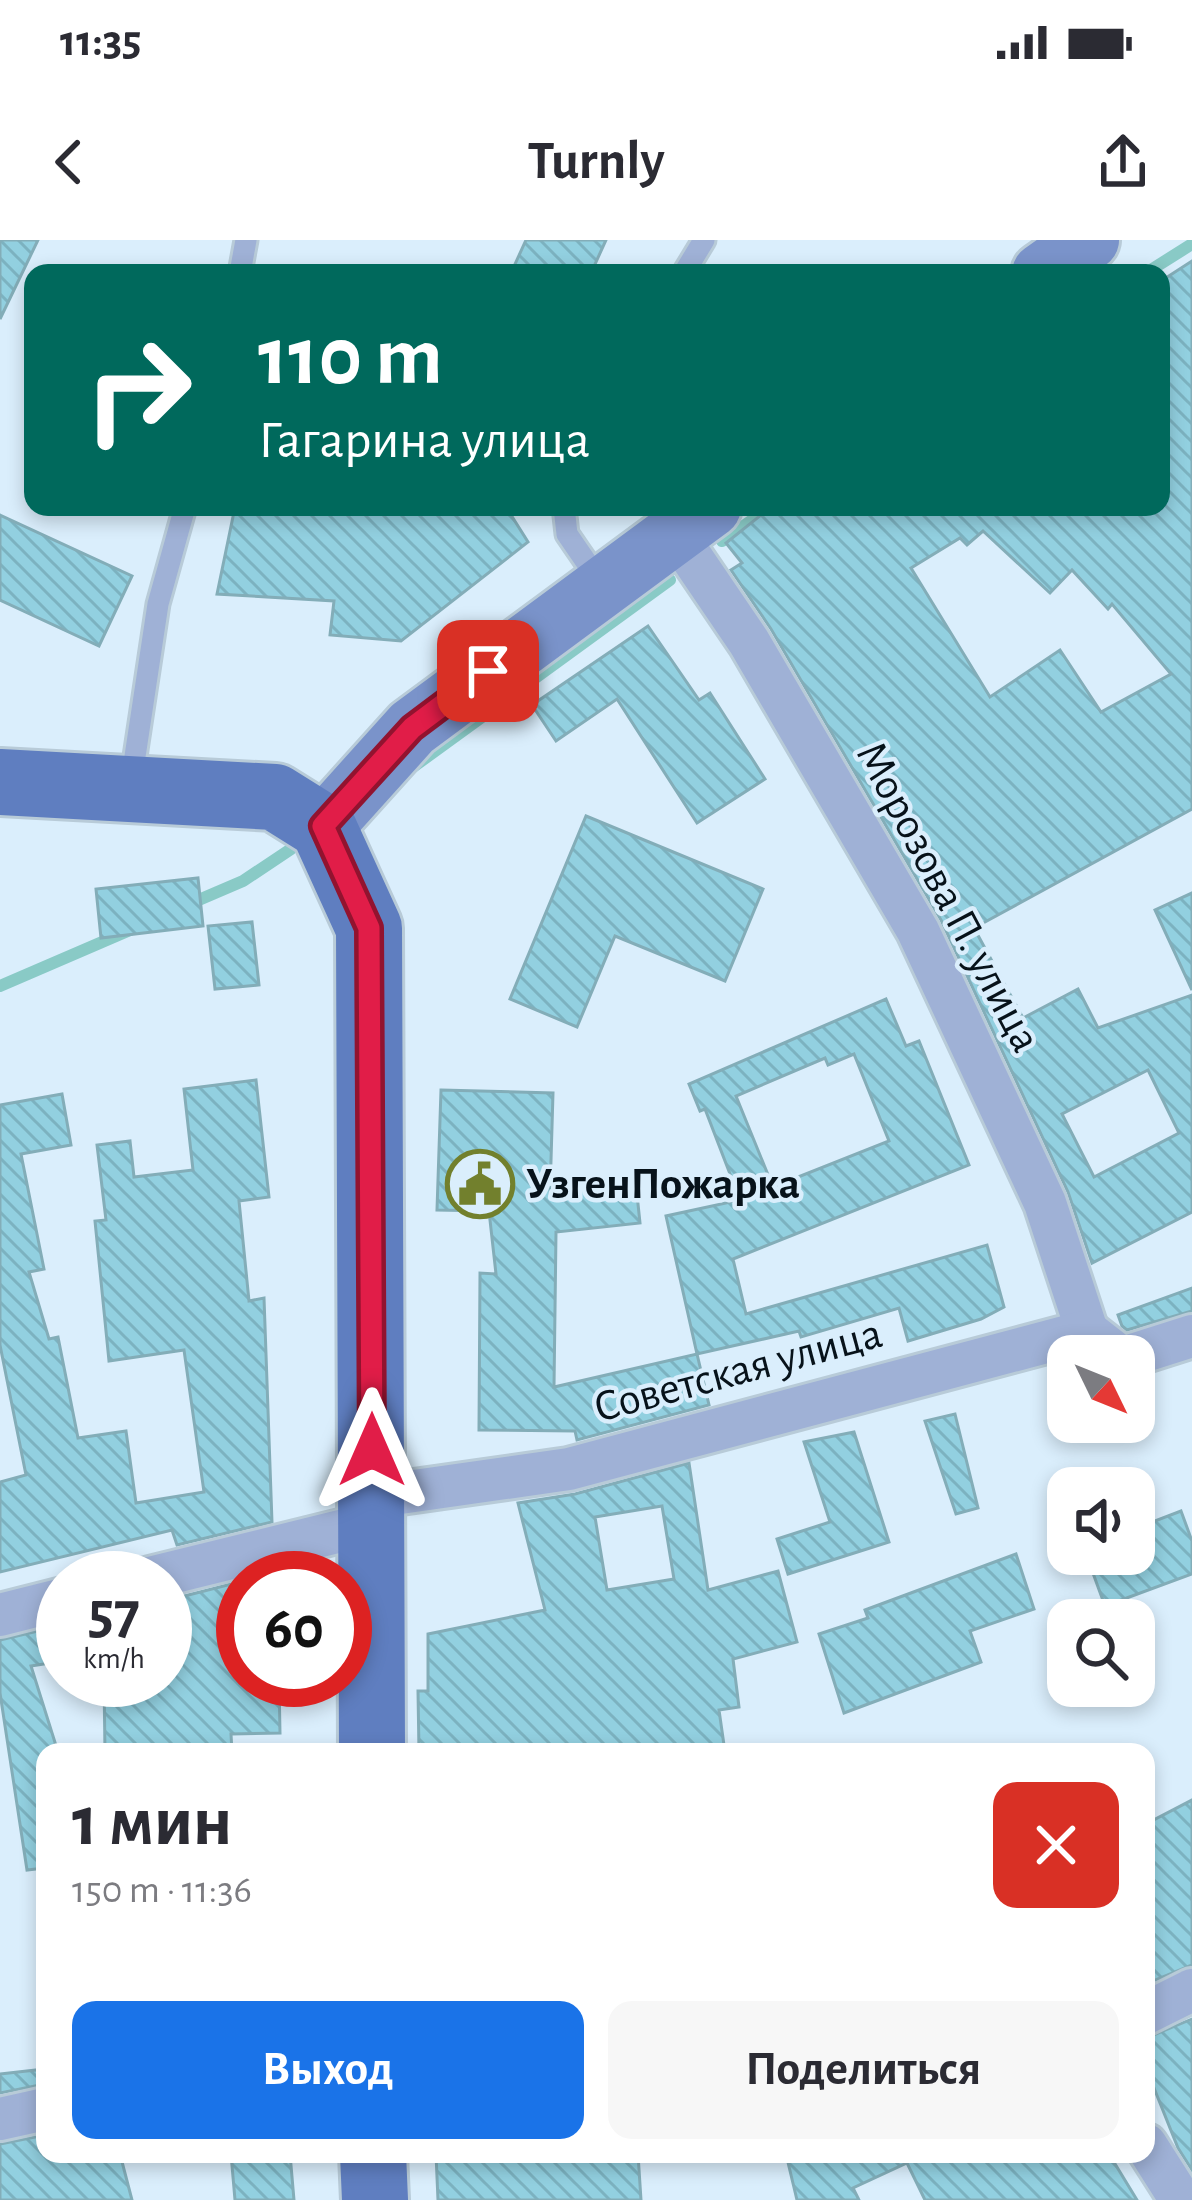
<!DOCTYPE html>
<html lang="ru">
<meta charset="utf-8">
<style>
body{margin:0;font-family:"Alegreya Sans",sans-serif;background:#f7f7f7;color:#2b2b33;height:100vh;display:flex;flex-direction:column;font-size:45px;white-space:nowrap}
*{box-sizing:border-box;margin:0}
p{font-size:39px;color:#7c7c81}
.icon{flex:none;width:66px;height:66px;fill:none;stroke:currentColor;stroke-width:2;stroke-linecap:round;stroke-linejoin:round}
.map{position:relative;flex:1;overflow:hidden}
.sheet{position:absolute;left:36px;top:1503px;width:1119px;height:420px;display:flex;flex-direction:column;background:#fff;border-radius:24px;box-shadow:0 6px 18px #0003}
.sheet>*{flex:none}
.hud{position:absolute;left:24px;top:24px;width:1146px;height:252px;border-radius:24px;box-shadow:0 6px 18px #0003;background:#00695c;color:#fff;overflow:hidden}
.needle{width:78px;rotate:133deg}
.controls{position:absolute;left:1047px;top:1095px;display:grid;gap:24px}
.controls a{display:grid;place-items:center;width:108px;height:108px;border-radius:24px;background:#fff;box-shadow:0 6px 18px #0003;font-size:60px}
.speed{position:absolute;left:36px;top:1311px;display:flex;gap:24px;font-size:60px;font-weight:700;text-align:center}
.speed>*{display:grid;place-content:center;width:156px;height:156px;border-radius:50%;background:#fff;box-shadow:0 6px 18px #0003;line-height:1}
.speed small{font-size:30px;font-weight:400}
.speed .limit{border:18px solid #d22;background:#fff;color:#111}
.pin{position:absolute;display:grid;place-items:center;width:102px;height:102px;color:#fff;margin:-51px;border-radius:24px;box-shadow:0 6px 18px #0006}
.me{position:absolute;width:132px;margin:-66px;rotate:0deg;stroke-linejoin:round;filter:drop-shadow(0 0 9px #0008)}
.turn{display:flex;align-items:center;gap:42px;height:252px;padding:0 36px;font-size:54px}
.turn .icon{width:156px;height:156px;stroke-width:2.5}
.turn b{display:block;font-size:84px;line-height:102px}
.round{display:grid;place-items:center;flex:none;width:126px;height:126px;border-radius:24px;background:#f7f7f7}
.overview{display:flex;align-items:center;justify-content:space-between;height:204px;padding:0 36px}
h1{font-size:72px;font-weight:600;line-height:90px}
.cta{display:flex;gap:24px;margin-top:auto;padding:24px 36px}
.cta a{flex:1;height:138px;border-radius:24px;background:#1a73e8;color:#fff;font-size:48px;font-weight:600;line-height:138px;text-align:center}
.cta a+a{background:#f7f7f7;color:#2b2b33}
.status{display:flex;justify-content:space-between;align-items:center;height:84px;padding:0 60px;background:#fff;direction:ltr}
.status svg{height:33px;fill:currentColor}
header{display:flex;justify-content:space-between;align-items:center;height:156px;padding:0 36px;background:#fff;font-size:54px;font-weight:600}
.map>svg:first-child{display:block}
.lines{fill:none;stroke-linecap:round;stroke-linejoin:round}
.stream{stroke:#89cac6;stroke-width:12}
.building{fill:url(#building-back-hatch);stroke:#83adb8;stroke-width:3;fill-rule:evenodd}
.lane-casing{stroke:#b8cbd8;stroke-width:27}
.street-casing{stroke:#b8cbd8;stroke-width:48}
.secondary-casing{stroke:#b8cbd8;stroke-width:66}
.primary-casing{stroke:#b8cbd8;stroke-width:72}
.lane{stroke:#9fb1d6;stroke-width:21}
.street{stroke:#9fb1d6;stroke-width:42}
.secondary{stroke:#7a93ca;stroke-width:60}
.primary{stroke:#5f7ec0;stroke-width:66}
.route-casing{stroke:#92132f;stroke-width:30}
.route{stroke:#e11d48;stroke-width:21}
.labels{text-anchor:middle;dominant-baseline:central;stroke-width:9;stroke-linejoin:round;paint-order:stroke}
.street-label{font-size:45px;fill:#07121a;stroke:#daeefc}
.poi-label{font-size:45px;font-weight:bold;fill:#07121a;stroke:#daeefc;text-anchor:start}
</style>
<div class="status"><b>11:35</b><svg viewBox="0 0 49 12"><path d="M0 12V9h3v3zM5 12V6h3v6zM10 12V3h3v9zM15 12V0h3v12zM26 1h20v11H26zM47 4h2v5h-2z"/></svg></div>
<header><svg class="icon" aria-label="back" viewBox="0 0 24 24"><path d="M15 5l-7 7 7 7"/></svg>Turnly<svg class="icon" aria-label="share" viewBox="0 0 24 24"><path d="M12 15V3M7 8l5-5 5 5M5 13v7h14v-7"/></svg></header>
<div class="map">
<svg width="1192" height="1960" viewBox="0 0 1192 1960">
<defs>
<pattern id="building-back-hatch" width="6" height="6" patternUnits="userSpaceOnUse" patternTransform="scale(3)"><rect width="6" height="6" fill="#92d0e0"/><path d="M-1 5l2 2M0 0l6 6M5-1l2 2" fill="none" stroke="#7cb2c0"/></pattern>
</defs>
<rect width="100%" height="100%" fill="#daeefc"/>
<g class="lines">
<!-- stream -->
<g class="stream">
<path d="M1146 33 1192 4"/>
<path d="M722 301 771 267"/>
<path d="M409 530 670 340"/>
<path d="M187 665 243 641 291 609"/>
<path d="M0 746 130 690"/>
</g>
</g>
<!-- building -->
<g class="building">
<path d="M0 0H38L0 79Z"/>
<path d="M526 0H606L591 33H511Z"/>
<path d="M1192 21V569L974 688 1023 778 1078 749 1098 788 1192 755V972L1092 1023 1068 952 941 680 771 389 731 330 742 323 726 303 771 267H1161V41ZM983 291 1050 353 1072 330 1108 369 1112 364 1171 434 1101 472 1060 410 990 457 911 328 960 298 967 305ZM1148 830 1179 893 1094 937 1062 874Z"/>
<path d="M235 267H506L528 302 401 401 330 395 334 361 217 354Z"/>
<path d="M0 275 132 336 99 406 0 360Z"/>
<path d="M648 386 699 460 710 453 765 539 697 583 617 459 556 501 532 465Z"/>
<path d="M586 576 763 649 725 741 615 696 577 787 510 759Z"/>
<path d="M198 638 203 686 101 698 96 649Z"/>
<path d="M1192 653V750L1155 670Z"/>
<path d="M252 682 259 745 215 749 208 686Z"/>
<path d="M886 759 906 806 919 801 969 925 733 1019 746 1074 987 1005 1004 1067 981 1079 908 1101 899 1068 801 1097 799 1091 697 1114 666 976 740 960 705 869 700 871 689 844ZM854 814 889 901 773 947 736 856 825 818 828 825Z"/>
<path d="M256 840 269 957 239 961 249 1061 264 1058 272 1282 177 1305 172 1290 0 1332V1242L26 1235 0 1105V865L62 854 71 905 21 914 44 1029 29 1032 49 1099 58 1097 78 1198 126 1191 136 1263 204 1252 184 1110 109 1121 95 981 106 980 97 905 130 901 134 937 193 930 184 849Z"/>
<path d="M441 850 553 853 550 954 636 945 640 983 556 992 554 1147 697 1114 709 1165 577 1200 575 1191 479 1190 480 1033 496 1034 489 971 437 970Z"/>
<path d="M1192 1048V1071L1127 1090 1122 1086 1118 1075Z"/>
<path d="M955 1174 978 1268 956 1274 925 1181Z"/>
<path d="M854 1192 889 1302 788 1334 777 1299 830 1282 804 1202Z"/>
<path d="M689 1223 708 1350 778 1331 797 1402 733 1419 739 1467 719 1470 725 1512H419L418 1451H428V1394L545 1370 518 1263 575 1254ZM662 1266 674 1339 607 1350 595 1277Z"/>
<path d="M1181 1271 1192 1301V1334L1105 1366 1086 1314H1134V1289Z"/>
<path d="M1016 1314 1034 1369 970 1391 981 1422 844 1473 819 1394 868 1378 865 1370Z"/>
<path d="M243 1341V1440H279L280 1493 231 1494 232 1512H105L104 1440H165V1361Z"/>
<path d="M63 1385V1421L31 1426 58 1512H45V1628L27 1630 0 1453V1400Z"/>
<path d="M1192 1560V1725L1146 1744V1584Z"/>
<path d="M1192 1779V1930L1178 1908 1146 1828V1798Z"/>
<path d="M45 1829V1844L0 1853V1834Z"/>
<path d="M45 1895V1914H120L132 1960H0V1904Z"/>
<path d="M231 1914H290L294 1960H235Z"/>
<path d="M436 1914H638L641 1960H438Z"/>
<path d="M786 1914H1109L1137 1960H925L907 1923 853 1948 859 1960H797Z"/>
</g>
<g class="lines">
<!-- lane casing -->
<g class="lane-casing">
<g id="lane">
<path d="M240 33 246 0"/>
<path d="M684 33 704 0"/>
<path d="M564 267 567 294 602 345"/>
<path d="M131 543 158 364 185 267"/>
</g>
</g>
<!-- street casing -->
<g class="street-casing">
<g id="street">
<path d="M675 293 749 402 918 691 1045 963 1087 1091"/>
<path d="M1129 1116 1192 1096"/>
<path d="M372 1257 569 1229 1087 1091 1119 1116"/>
<path d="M150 1338 373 1283"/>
<path d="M0 1375 63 1359"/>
<path d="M1146 1773 1192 1750"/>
<path d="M0 1879 45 1869"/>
<path d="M1146 1905 1181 1960"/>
</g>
</g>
<!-- secondary casing -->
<g class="secondary-casing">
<g id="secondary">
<path d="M1042 33 1089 0"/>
<path d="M323 587 412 488 711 267"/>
</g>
</g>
<!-- primary casing -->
<g class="primary-casing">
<g id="primary">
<path d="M0 542 275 557 323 587 369 688 372 1512"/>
<path d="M373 1914 375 1960"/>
</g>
</g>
<!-- lane -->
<use href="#lane" class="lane"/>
<!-- street -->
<use href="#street" class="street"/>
<!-- secondary -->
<use href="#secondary" class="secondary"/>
<!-- primary -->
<use href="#primary" class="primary"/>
</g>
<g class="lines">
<!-- route casing -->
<g class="route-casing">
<path id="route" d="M372 1210 369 688 323 586 412 488 488 431"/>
</g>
<!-- route -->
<use href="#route" class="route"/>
</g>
<!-- icons -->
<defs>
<g id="civic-ring" transform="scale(3.45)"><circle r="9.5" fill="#daeefc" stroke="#72802d" stroke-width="1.5"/><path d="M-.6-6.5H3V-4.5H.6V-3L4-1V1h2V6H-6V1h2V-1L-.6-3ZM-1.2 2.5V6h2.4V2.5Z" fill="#72802d"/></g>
</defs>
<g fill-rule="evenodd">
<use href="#civic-ring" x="480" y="944"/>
</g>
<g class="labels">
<!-- street labels -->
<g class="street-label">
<text transform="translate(948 657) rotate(62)">Морозова П. улица</text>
<text transform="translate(738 1131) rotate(-15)">Советская улица</text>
</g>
<!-- poi labels -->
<g class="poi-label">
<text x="526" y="944">УзгенПожарка</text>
</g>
</g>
</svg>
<div class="controls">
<a><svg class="needle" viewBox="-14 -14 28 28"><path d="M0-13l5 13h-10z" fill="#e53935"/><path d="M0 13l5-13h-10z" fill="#7c7c81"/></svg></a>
<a><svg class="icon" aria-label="sound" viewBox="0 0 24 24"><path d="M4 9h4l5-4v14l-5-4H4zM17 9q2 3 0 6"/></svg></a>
<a><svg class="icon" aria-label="search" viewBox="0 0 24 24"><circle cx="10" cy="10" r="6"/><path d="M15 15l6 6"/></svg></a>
</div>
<div class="speed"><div>57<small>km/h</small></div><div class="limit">60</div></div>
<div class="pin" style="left:488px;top:431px;background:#d93025"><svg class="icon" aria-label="arrive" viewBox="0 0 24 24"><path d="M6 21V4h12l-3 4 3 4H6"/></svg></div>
<svg class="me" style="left:372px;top:1210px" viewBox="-20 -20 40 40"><path d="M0-17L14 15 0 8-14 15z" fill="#e11d48" stroke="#fff" stroke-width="4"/></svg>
<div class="hud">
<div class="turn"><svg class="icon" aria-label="right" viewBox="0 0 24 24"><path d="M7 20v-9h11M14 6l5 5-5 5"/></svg><div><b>110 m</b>Гагарина улица</div></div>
</div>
<section class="sheet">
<div class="overview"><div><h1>1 мин</h1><p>150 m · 11:36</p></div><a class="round" style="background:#d93025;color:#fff"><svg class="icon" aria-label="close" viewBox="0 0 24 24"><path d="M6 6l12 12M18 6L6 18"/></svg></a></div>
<div class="cta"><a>Выход</a><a>Поделиться</a></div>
</section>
</div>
